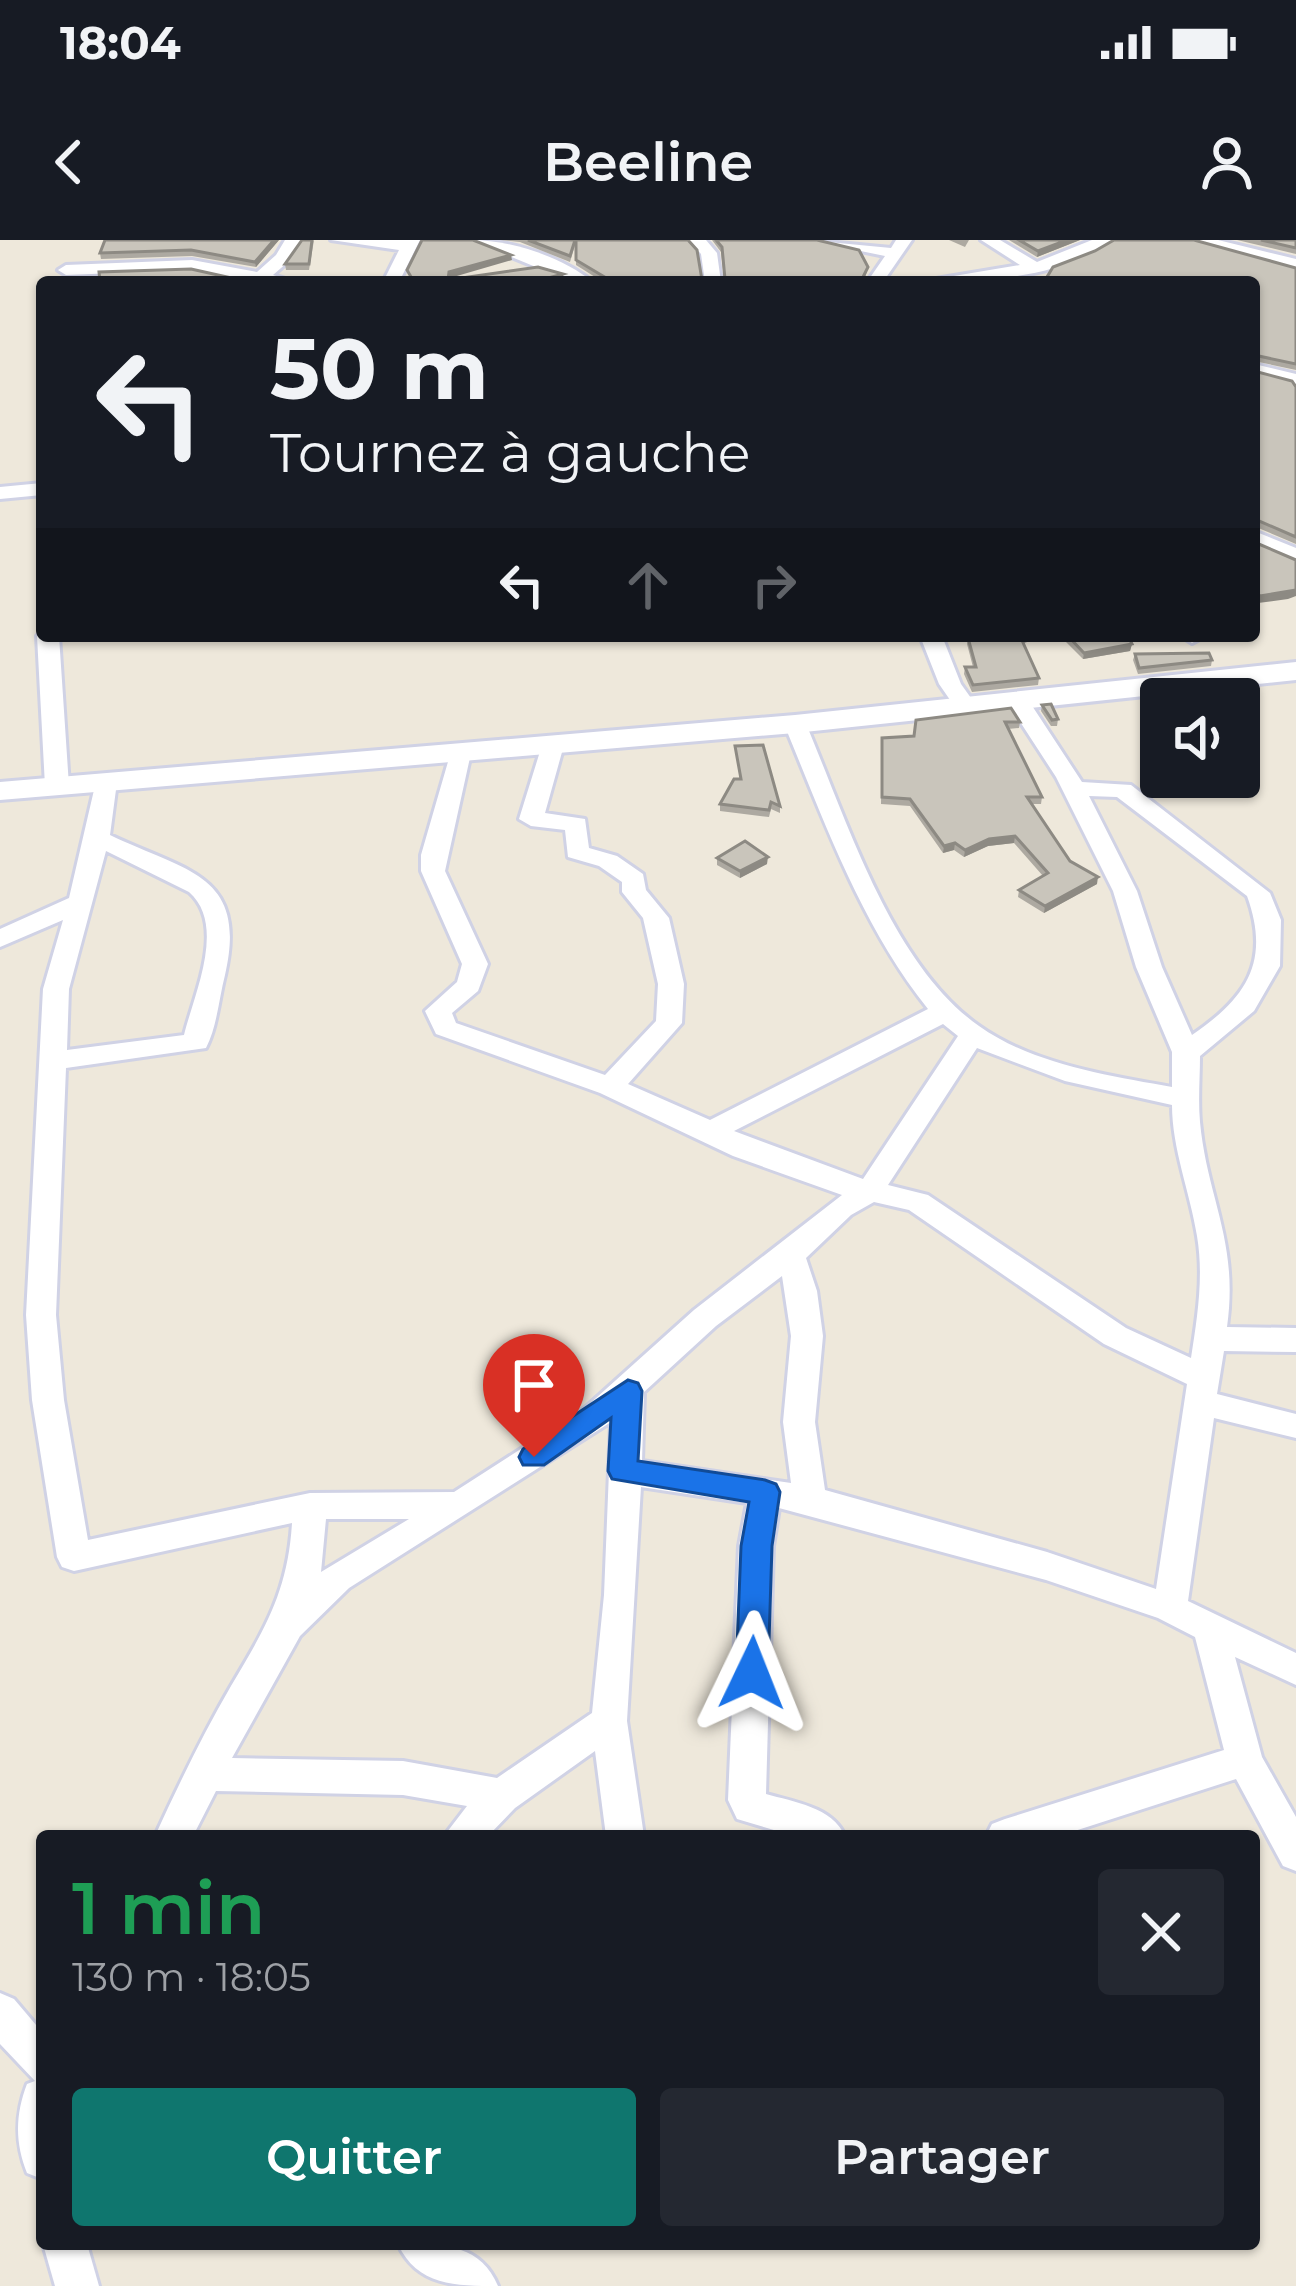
<!DOCTYPE html>
<html lang="fr">
<meta charset="utf-8">
<style>
body{margin:0;font-family:Montserrat,sans-serif;background:#242831;color:#f1f3f6;height:100vh;display:flex;flex-direction:column;font-size:45px;white-space:nowrap}
*{box-sizing:border-box;margin:0}
p{font-size:39px;color:#9ea1a6}
.icon{flex:none;width:66px;height:66px;fill:none;stroke:currentColor;stroke-width:2;stroke-linecap:round;stroke-linejoin:round}
.map{position:relative;flex:1;overflow:hidden}
.panel{position:absolute;left:36px;top:1590px;width:1224px;height:420px;display:flex;flex-direction:column;background:#171b24;border-radius:12px;box-shadow:0 3px 9px #0004}
.panel>*{flex:none}
.banner{position:absolute;left:36px;top:36px;width:1224px;height:366px;border-radius:12px;box-shadow:0 3px 9px #0004;background:#171b24;color:#f1f3f6;overflow:hidden}
.fabs{position:absolute;left:1140px;top:438px;display:grid;gap:24px}
.fabs a{display:grid;place-items:center;width:120px;height:120px;border-radius:12px;background:#171b24;box-shadow:0 3px 9px #0004;font-size:60px}
.pin{position:absolute;display:grid;place-items:center;width:102px;height:102px;color:#fff;margin:-123px -51px;border-radius:50% 50% 50% 0;rotate:-45deg;box-shadow:0 0 12px #0007}
.pin .icon{rotate:45deg}
.me{position:absolute;width:132px;margin:-66px;rotate:2deg;stroke-linejoin:round;filter:drop-shadow(0 0 9px #0008)}
.turn{display:flex;align-items:center;gap:42px;height:252px;padding:0 36px;font-size:54px}
.turn .icon{width:156px;height:156px;stroke-width:2.5}
.turn b{display:block;font-size:84px;line-height:102px}
.lanes{display:flex;align-items:center;height:114px;padding:0 36px;background:#0003;justify-content:center;gap:60px;direction:ltr}
.lanes .off{opacity:.35}
.round{display:grid;place-items:center;flex:none;width:126px;height:126px;border-radius:12px;background:#242831}
.headline{display:flex;align-items:center;justify-content:space-between;height:204px;padding:0 36px}
h1{font-size:72px;font-weight:600;line-height:90px;color:#1e9e55}
.cta{display:flex;gap:24px;margin-top:auto;padding:24px 36px}
.cta a{flex:1;height:138px;border-radius:12px;background:#0f766e;color:#fff;font-size:48px;font-weight:600;line-height:138px;text-align:center}
.cta a+a{background:#242831;color:#f1f3f6}
.status{display:flex;justify-content:space-between;align-items:center;height:84px;padding:0 60px;background:#171b24;direction:ltr}
.status svg{height:33px;fill:currentColor}
header{display:flex;justify-content:space-between;align-items:center;height:156px;padding:0 36px;background:#171b24;font-size:54px;font-weight:600}
.map>svg:first-child{display:block}
.lines{fill:none;stroke-linecap:round;stroke-linejoin:round}
.street-casing{stroke:#d0d2e5;stroke-width:6}
.secondary-casing{stroke:#d0d2e5;stroke-width:6}
.street{fill:#fff;fill-rule:evenodd}
.secondary{fill:#fff;fill-rule:evenodd}
.wall{fill:#ada9a1}
.shaded-wall{fill:#8d8a83}
.building{fill:#c9c5bb;stroke:#8d8a83;stroke-width:3}
.route{fill:#1a73e8;stroke:#114b97;stroke-width:3}
</style>
<div class="status"><b>18:04</b><svg viewBox="0 0 49 12"><path d="M0 12V9h3v3zM5 12V6h3v6zM10 12V3h3v9zM15 12V0h3v12zM26 1h20v11H26zM47 4h2v5h-2z"/></svg></div>
<header><svg class="icon" aria-label="back" viewBox="0 0 24 24"><path d="M15 5l-7 7 7 7"/></svg>Beeline<svg class="icon" aria-label="person" viewBox="0 0 24 24"><circle cx="12" cy="8" r="4"/><path d="M4 21q1-7 8-7t8 7"/></svg></header>
<div class="map">
<svg width="1296" height="2046" viewBox="0 0 1296 2046">
<rect width="100%" height="100%" fill="#eee8db"/>
<g class="lines">
<!-- street casing -->
<g class="street-casing">
<g id="street">
<path d="M285 0H301L289 21 273 35 295 42H247L192 30 66 35 58 30 66 25 192 20 257 32 276 15Z"/>
<path d="M331 0H420L399 42H383L399 10Z"/>
<path d="M471 0C511 0 562 17 593 42H572Z"/>
<path d="M689 0H706L717 13 721 42H705L701 14Z"/>
<path d="M807 0 891 8 896 0H912L883 42H867L885 16Z"/>
<path d="M981 0H1000L1037 22 1092 0H1114C1060 39 982 42 918 42L1020 25Z"/>
<path d="M1190 0H1218L1296 19V29Z"/>
<path d="M1254 124 1296 134V144L1254 134Z"/>
<path d="M42 243V255L0 259V247Z"/>
<path d="M1254 291 1296 308V322L1254 304Z"/>
<path d="M42 391V396H59L69 546 57 553 45 546 37 396Z"/>
<path d="M920 396H942L961 444 976 465 973 470H957L939 444Z"/>
<path d="M1181 396H1203V397L1192 403Z"/>
<path d="M1017 453 1025 455 1082 542 1131 545 1270 653 1281 680 1280 726 1254 771 1200 816C1200 837 1198 860 1200 882 1207 958 1239 1002 1227 1087L1296 1088V1112L1224 1111 1217 1154 1296 1174V1198L1214 1178 1188 1361 1296 1413V1445L1235 1417 1262 1517 1296 1577V1631L1283 1626 1236 1539 1059 1596H986L992 1584 1005 1579 1224 1510 1195 1397 1158 1378 1046 1340 779 1268 773 1306 766 1554C794 1562 832 1567 845 1596H794L737 1579 728 1560 739 1306 747 1263 641 1247 627 1481 644 1596H606L595 1511 515 1568 488 1596H444L467 1566 403 1555 216 1551 193 1596H155C178 1546 203 1494 231 1446 265 1389 288 1351 292 1283L74 1331 62 1327 57 1317 32 1160 26 1075 43 749 63 680 0 707V689L69 658 97 537 105 535 117 542 110 595C187 632 248 634 225 735 219 758 217 787 206 808L66 828 56 1075 64 1160 88 1300 310 1253 454 1252 586 1167 694 1070 842 955 733 916 600 853 436 794 425 771 457 742 462 724 421 631V615L452 508 460 506 471 513 445 631 488 724 478 751 452 773 456 783 605 835 656 781 658 744 643 678 622 652V642L599 626 568 617 565 590 531 586 519 579 542 505 553 498 564 505 545 573 585 579 589 608 617 616 643 634 646 650 669 678 684 744 682 783 628 844 710 880 928 769C861 685 825 583 784 484L795 477 806 484C847 580 891 724 979 786 1032 824 1109 836 1172 847V812L1136 727 1113 651 1056 537 1006 460ZM1089 556 1117 557 1247 656C1271 722 1246 758 1192 795L1162 727 1137 651ZM106 611 189 652C227 685 194 754 184 795L67 810 69 749ZM943 784 958 796 863 939 734 891ZM977 808 1065 841 1172 865C1172 909 1190 952 1197 996 1204 1037 1197 1079 1191 1118L1126 1088 928 955 888 945ZM874 962 909 970 1104 1104 1187 1144 1156 1349 1047 1312 825 1250 815 1182 823 1096 817 1051 806 1018 851 975ZM782 1036 791 1096 783 1182 791 1243 642 1221 644 1152 716 1086ZM611 1182 604 1355 592 1473 497 1538 403 1521 232 1518 300 1396 349 1348ZM326 1279H409L321 1332Z"/>
<path d="M0 1753 14 1759 42 1792V1939L27 1933C15 1903 15 1875 27 1844L35 1841 0 1804Z"/>
<path d="M43 2004H87L99 2046H55Z"/>
<path d="M398 2004C439 2004 480 2002 498 2046 456 2046 417 2046 398 2004Z"/>
</g>
</g>
<!-- secondary casing -->
<g class="secondary-casing">
<path id="secondary" d="M1296 422V440L795 493 0 560V542L795 475Z"/>
</g>
<!-- street -->
<use href="#street" class="street"/>
<!-- secondary -->
<use href="#secondary" class="secondary"/>
</g>
<!-- wall -->
<g class="wall">
<path d="M104 0H279L256 27 192 16 101 19 100 13Z"/>
<path d="M314 0 309 30H286L285 24Z"/>
<path d="M500 0H688L702 40 724 39 721 12 712 0H817L868 27 865 38 870 42H603L576 25V2L570 22 520 2Z"/>
<path d="M949 0H969L965 7Z"/>
<path d="M1009 0H1080L1037 17Z"/>
<path d="M1237 0H1296V14Z"/>
<path d="M1296 28V130L1254 121V42Z"/>
<path d="M1254 131 1296 147V304L1256 287 1254 288Z"/>
<path d="M1054 396 1023 403 1039 438 1038 445 972 452 964 434 965 427H973L967 404 968 398Z"/>
<path d="M1060 396H1128L1132 404 1130 411 1083 419Z"/>
<path d="M1135 414 1212 420 1211 426 1138 434 1133 420Z"/>
<path d="M1228 454 1227 459H1161V461H1147L1149 455Z"/>
<path d="M1042 465 1058 479 1057 486H1051L1041 471Z"/>
<path d="M916 480 1020 482 1019 488 1008 489 1042 557 1041 564H1032L1070 621 1097 644 1044 673 1018 657 1019 650 1043 636 1014 603 988 606 964 617 954 610 943 613 910 566 881 564 882 498 914 496Z"/>
<path d="M735 506 780 566V573L771 569 769 577 720 571V564L740 539Z"/>
<path d="M717 618 767 624 740 638 717 625Z"/>
</g>
<!-- shaded-wall -->
<g class="shaded-wall">
<path d="M274 0H279L256 27 255 22Z"/>
<path d="M1067 0H1080L1037 17 1038 11Z"/>
<path d="M511 15 512 20 450 38 448 42 449 32Z"/>
<path d="M563 34 564 40 555 42H534Z"/>
<path d="M1296 350V356L1288 359 1258 363 1260 356Z"/>
<path d="M1023 396H1054L1022 403Z"/>
<path d="M1132 404 1130 411 1083 419 1084 413Z"/>
<path d="M1015 596 1014 603 988 606 964 617 965 610 989 599Z"/>
<path d="M955 603 954 610 943 613 944 606Z"/>
<path d="M768 617 767 624 740 638V631Z"/>
<path d="M1098 637 1097 644 1044 673 1045 666Z"/>
</g>
<!-- building -->
<g class="building">
<path d="M105 0H274L255 22 191 10 100 13Z"/>
<path d="M302 0H312L309 24H285Z"/>
<path d="M422 0H473L511 15 449 32 448 40 538 27 563 34 534 42H414L407 30Z"/>
<path d="M528 0H575L570 16Z"/>
<path d="M576 0H688L697 10 702 40 725 39 722 7 716 0H817L859 10 868 27 863 37 870 42H613L576 20Z"/>
<path d="M1019 0H1067L1038 11Z"/>
<path d="M1114 0H1194L1296 28V124L1254 115V42H1044L1053 27 1095 11Z"/>
<path d="M1261 0H1296V8Z"/>
<path d="M191 29 245 41 282 42H100L99 32Z"/>
<path d="M994 38 997 42 922 41Z"/>
<path d="M1254 131 1292 141 1296 147V297L1257 280 1254 283Z"/>
<path d="M1254 302 1296 320V350L1260 356 1254 350Z"/>
<path d="M1020 396 1039 438 973 445 965 427H976L968 398Z"/>
<path d="M1068 396H1128L1132 404 1084 413Z"/>
<path d="M1209 413 1212 420 1139 428 1135 414Z"/>
<path d="M1224 446 1228 454 1149 455Z"/>
<path d="M1051 464 1058 479 1052 480 1042 465Z"/>
<path d="M1011 468 1020 482H1005L1042 557H1027L1070 621 1098 637 1045 666 1019 650 1048 633 1015 596 989 599 965 610 955 603 944 606 910 559 882 557V498L914 496 916 480Z"/>
<path d="M763 505 780 566 771 562 769 570 720 564 734 539H741L735 506Z"/>
<path d="M745 601 768 617 740 631 717 618Z"/>
</g>
<!-- route -->
<path class="route" d="M628 1140 638 1143 642 1151 638 1221 765 1240 776 1244 780 1252 772 1306 768 1433 763 1443 752 1447 740 1443 736 1433 741 1306 749 1262 612 1239 608 1231 611 1178 544 1225H523L519 1217 523 1209Z"/>
</svg>
<div class="fabs">
<a><svg class="icon" aria-label="sound" viewBox="0 0 24 24"><path d="M4 9h4l5-4v14l-5-4H4zM17 9q2 3 0 6"/></svg></a>
</div>
<div class="pin" style="left:534px;top:1217px;background:#d93025"><svg class="icon" aria-label="arrive" viewBox="0 0 24 24"><path d="M6 21V4h12l-3 4 3 4H6"/></svg></div>
<svg class="me" style="left:752px;top:1433px" viewBox="-20 -20 40 40"><path d="M0-17L14 15 0 8-14 15z" fill="#1a73e8" stroke="#fff" stroke-width="4"/></svg>
<div class="banner">
<div class="turn"><svg class="icon" aria-label="left" viewBox="0 0 24 24"><path d="M17 20v-9H6M10 6l-5 5 5 5"/></svg><div><b>50 m</b>Tournez à gauche</div></div>
<div class="lanes"><svg class="icon" aria-label="left" viewBox="0 0 24 24"><path d="M17 20v-9H6M10 6l-5 5 5 5"/></svg><svg class="icon off" aria-label="ahead" viewBox="0 0 24 24"><path d="M12 20V5M6 11l6-6 6 6"/></svg><svg class="icon off" aria-label="right" viewBox="0 0 24 24"><path d="M7 20v-9h11M14 6l5 5-5 5"/></svg></div>
</div>
<section class="panel">
<div class="headline"><div><h1>1 min</h1><p>130 m · 18:05</p></div><a class="round"><svg class="icon" aria-label="close" viewBox="0 0 24 24"><path d="M6 6l12 12M18 6L6 18"/></svg></a></div>
<div class="cta"><a>Quitter</a><a>Partager</a></div>
</section>
</div>
